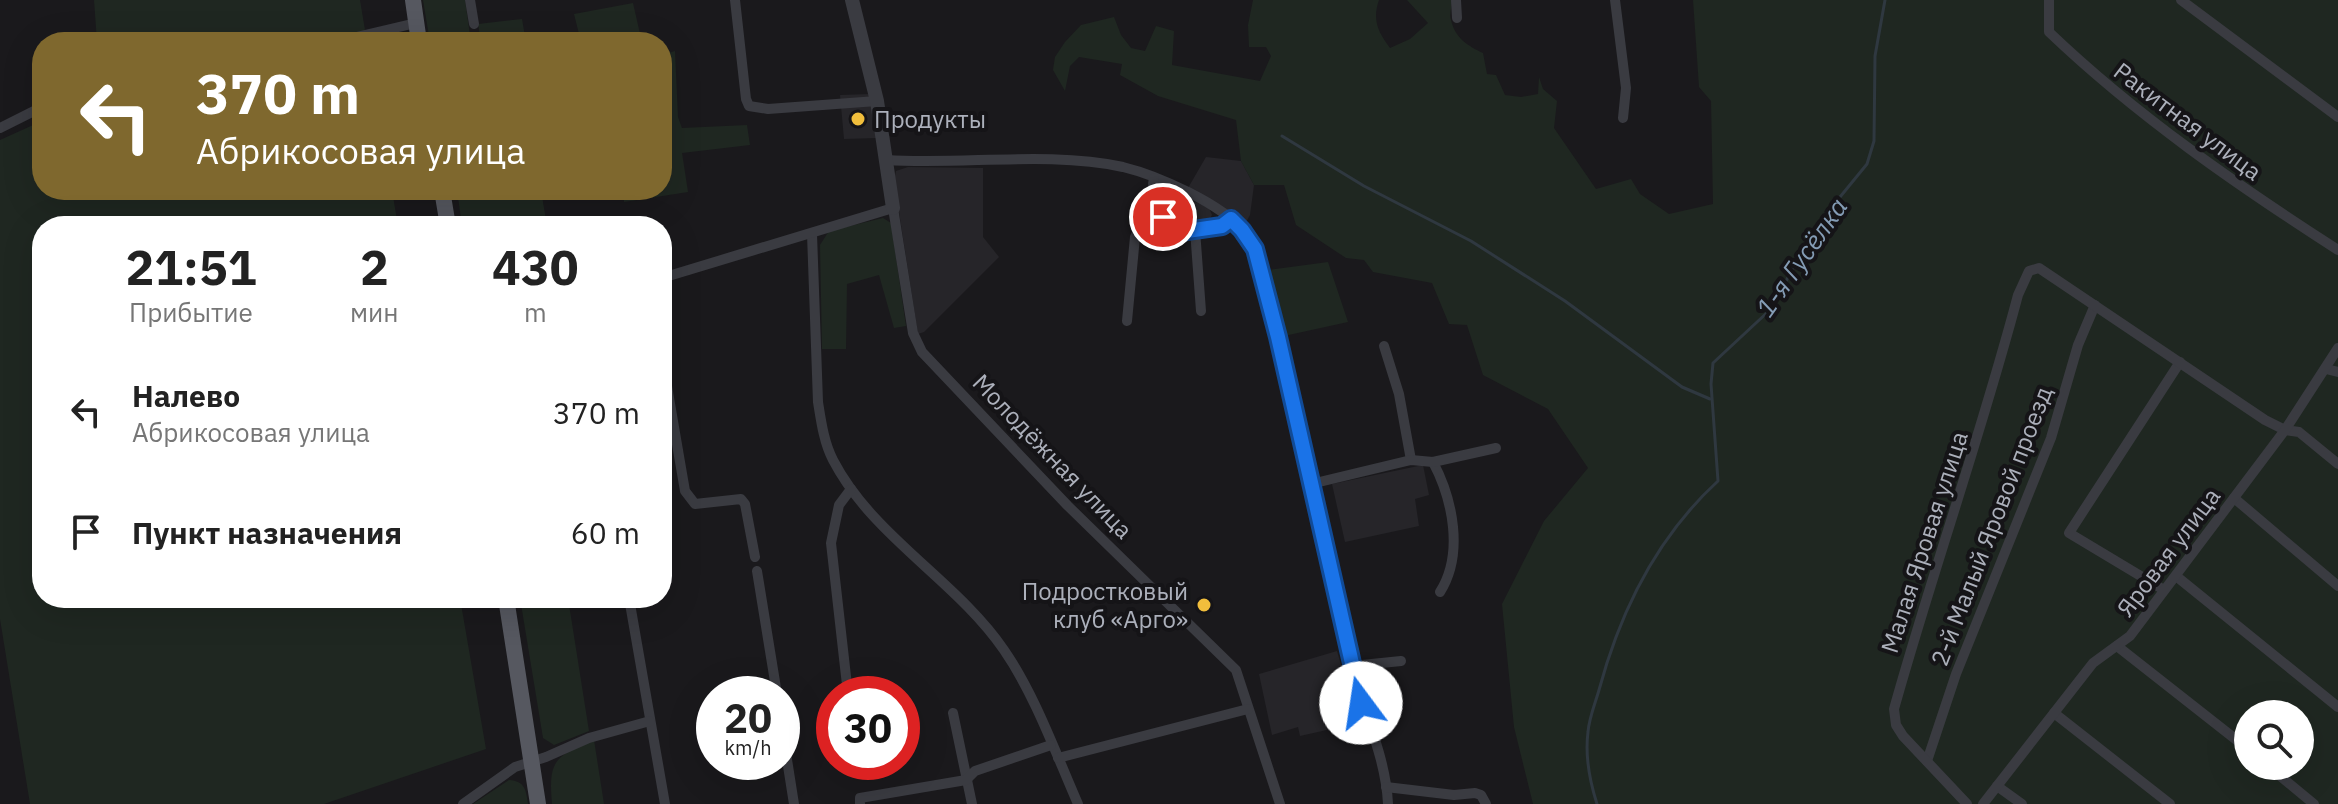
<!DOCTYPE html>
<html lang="ru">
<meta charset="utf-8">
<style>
body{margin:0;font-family:"IBM Plex Sans",sans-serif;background:#f6f6f6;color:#222;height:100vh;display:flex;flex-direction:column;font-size:30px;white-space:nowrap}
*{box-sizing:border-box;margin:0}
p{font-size:26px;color:#767676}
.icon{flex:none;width:44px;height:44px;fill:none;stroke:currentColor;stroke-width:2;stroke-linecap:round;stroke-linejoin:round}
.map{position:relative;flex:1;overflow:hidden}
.panel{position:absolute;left:32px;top:216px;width:640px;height:392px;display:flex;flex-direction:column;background:#fff;border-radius:32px;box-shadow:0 8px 32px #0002}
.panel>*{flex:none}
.banner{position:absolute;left:32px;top:32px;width:640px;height:168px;border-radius:32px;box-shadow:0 8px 32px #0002;background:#7f682e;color:#fff;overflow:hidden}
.tools{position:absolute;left:2234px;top:700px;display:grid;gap:16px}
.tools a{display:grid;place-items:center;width:80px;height:80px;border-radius:50%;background:#fff;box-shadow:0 8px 32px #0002;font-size:40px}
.speed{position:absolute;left:696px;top:676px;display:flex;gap:16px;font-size:40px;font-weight:700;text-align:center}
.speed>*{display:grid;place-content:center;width:104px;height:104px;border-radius:50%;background:#fff;box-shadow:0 8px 32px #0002;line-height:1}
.speed small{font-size:20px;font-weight:400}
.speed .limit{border:12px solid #d22;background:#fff;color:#111}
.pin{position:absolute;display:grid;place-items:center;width:68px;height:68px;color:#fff;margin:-34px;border:4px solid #fff;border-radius:50%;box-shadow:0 2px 8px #0007}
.me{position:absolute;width:88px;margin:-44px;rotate:346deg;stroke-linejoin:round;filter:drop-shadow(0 0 6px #0008)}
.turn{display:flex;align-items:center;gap:28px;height:168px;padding:0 32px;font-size:36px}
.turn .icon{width:104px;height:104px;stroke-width:2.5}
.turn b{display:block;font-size:56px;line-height:68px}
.eta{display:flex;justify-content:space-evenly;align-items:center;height:136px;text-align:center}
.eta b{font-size:48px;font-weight:700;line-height:56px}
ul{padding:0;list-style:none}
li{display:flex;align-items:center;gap:24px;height:120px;padding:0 32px}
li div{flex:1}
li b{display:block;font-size:30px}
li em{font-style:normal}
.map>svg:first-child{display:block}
.built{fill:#262529}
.green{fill:#1f2721;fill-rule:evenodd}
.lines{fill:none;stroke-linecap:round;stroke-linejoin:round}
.stream{stroke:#2f3840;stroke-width:3}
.minor{stroke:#3a3b41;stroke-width:10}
.tertiary{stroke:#3a3b41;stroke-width:14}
.primary{stroke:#565860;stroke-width:16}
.route-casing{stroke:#114b97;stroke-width:20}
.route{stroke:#1a73e8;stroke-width:14}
.poi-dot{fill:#f1be3c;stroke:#151417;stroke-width:3}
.labels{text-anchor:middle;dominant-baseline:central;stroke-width:8;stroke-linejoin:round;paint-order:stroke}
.poi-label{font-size:24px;fill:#acb0bb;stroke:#151417;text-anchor:start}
.street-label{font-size:24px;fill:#acb0bb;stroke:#151417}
.water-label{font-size:26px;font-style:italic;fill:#849cb5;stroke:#151417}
</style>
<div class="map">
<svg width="2338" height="804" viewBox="0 0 2338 804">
<rect width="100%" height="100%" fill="#1a191c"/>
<!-- built -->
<g class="built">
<path d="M870 94 877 138 844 139 840 95Z"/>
<path d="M1206 157 1241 161 1254 185 1250 215 1245 224 1230 212 1188 188Z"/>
<path d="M908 167 983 168V237L999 257 924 332 918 334 894 180 896 171Z"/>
<path d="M1162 187 1209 208 1212 215 1205 226H1178L1169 218 1158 192Z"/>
<path d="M1423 465 1429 495 1415 499 1419 526 1345 542 1332 484Z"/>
<path d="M1337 651 1358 723 1300 736 1298 727 1272 735 1259 674Z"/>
</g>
<!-- green -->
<g class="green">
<path d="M94 0H360L367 42H97Z"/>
<path d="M423 0H465L471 42H430Z"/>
<path d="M1253 0H1379C1372 20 1378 32 1390 48L1410 39 1428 23 1407 0H1452C1452 6 1449 15 1451 20 1455 38 1468 46 1483 53L1487 74 1496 75 1505 95 1521 97 1538 94 1539 77 1543 89 1557 101 1554 128 1596 189 1631 179 1640 194 1669 214 1713 204 1711 101 1699 87 1693 0H2338V804H1533L1514 727 1502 604 1544 521 1588 468 1548 409 1483 375 1467 325 1449 324 1432 283 1373 272 1364 260 1346 258 1296 225 1284 185H1254L1241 161 1236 120 1158 96 1120 75 1122 64 1079 57 1070 66 1065 91 1053 70 1055 57 1065 42 1081 25 1114 17 1121 35 1131 48 1145 51 1156 26 1174 31 1172 65 1260 81 1271 56 1266 47H1249L1248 25ZM2248 714H2300V766H2248Z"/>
<path d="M633 3 641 38 626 42H581L574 14Z"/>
<path d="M522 19 526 42H481L478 24Z"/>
<path d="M662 46 668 53 675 51 678 117 682 128 747 125 750 145 682 153 688 192 624 202 623 190H662Z"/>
<path d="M42 121V190H392L398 226H42V598H460L486 749 324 804H30L0 619V140Z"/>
<path d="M457 190H541L547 226H462Z"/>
<path d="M883 218 891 223 906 326 894 328 879 275 847 284 846 349H822L820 245 829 231Z"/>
<path d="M1328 262 1348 322 1284 336 1268 270Z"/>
<path d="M520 598H568L589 731 554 745 543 738Z"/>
<path d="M594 740 604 804H552C548 760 555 756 594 740Z"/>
<path d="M509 780C525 781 526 790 528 804H473Z"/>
</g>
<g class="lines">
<!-- stream -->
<g class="stream">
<path d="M1282 136 1364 186 1471 241 1565 301 1682 387 1710 399"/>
<path d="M1597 804C1590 782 1585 755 1588 732 1589 718 1595 704 1599 690 1620 612 1657 537 1718 481L1711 384 1713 363 1771 309 1800 255 1826 223 1840 197 1867 164 1874 141 1875 56 1885 0"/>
</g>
<!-- minor -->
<g class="minor">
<path d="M470 0 474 24"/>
<path d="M735 0 746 99 749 106 768 109 877 101"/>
<path d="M1456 0 1457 18"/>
<path d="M1615 0 1626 88 1623 118"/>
<path d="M2049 0V32C2137 116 2237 185 2338 250"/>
<path d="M2181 0 2338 117"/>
<path d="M335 42 416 23"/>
<path d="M0 128 42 107"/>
<path d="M662 134H663"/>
<path d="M887 160C962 165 1049 151 1123 167 1156 175 1223 204 1244 232 1265 260 1277 334 1285 370 1308 469 1330 567 1352 666 1363 711 1386 757 1388 804"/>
<path d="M1154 178C1149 197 1163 217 1175 231 1194 233 1216 231 1231 219"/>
<path d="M1195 230 1201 311"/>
<path d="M812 234 818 402C821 421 824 443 833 460 873 537 956 580 1004 650 1035 695 1056 754 1078 804"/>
<path d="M662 278 893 208 913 333 922 352 1068 506 1236 670 1280 804"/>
<path d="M1127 321 1135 237 1140 227 1163 217"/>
<path d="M1384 346 1399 394 1411 460"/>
<path d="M662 357 685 491 695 504 741 499 745 504 755 557"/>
<path d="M2326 369 2338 372"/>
<path d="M1433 462C1453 500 1464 554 1440 592"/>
<path d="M1311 484 1411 460 1433 462 1496 448"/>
<path d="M2234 498 2338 586"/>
<path d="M757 571 777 694"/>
<path d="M2176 576 2338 707"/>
<path d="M2164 590 2069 533 2180 362"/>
<path d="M629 598 665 804"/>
<path d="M2117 646 2248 749"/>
<path d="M1352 666 1401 661"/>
<path d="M848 694 831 543 839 505 851 489"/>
<path d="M953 713 972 804"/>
<path d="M2054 713 2170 804"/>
<path d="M782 728 794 804"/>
<path d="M1058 758 1248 709"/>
<path d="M1927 761 1956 674 2051 438 2078 345 2095 305"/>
<path d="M2268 766 2314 804"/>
<path d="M1997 786 2022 804"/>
<path d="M1386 787 1454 795 1475 793 1481 795 1486 804"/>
<path d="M463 804 515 767 546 757 589 738 650 721"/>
<path d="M860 804V798L966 780 975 771 1051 745"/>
<path d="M1967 804 1903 736 1896 725 1894 709C1933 570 1981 435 2018 295L2029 271 2039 268 2265 420 2285 430 2299 432 2338 464"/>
<path d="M1983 804 2093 663 2130 636 2285 430 2338 348"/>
</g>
<!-- tertiary -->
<path class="tertiary" d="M852 0 877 101 893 208"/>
<!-- primary -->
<g class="primary">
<path d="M413 0 419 42"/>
<path d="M442 190 448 226"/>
<path d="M506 598 538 804"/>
</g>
</g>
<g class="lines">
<!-- route casing -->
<g class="route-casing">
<path id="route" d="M1163 217 1175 231 1180 232 1222 226 1231 219 1242 230 1255 249 1278 337 1361 703"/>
</g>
<!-- route -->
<use href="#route" class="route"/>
</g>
<!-- markers -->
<g class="poi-dot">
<circle cx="858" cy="119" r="8"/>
<circle cx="1204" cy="605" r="8"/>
</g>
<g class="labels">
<!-- poi labels -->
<g class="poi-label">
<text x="874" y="119">Продукты</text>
<text x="1188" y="591" text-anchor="end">Подростковый<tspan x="1188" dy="28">клуб «Арго»</tspan></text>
</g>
<!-- street labels -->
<g class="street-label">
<text transform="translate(2188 121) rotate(37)">Ракитная улица</text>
<text transform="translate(1053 456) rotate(46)">Молодёжная улица</text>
<text transform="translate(1991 526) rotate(-69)">2-й Малый Яровой проезд</text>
<text transform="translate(1924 542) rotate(-72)">Малая Яровая улица</text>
<text transform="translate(2168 552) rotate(-53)">Яровая улица</text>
</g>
<!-- water labels -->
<g class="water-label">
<text transform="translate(1801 257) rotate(-55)">1-я Гусёлка</text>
</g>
</g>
</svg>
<div class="tools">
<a><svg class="icon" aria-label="search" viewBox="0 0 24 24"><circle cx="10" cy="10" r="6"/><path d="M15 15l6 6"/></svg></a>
</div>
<div class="speed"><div>20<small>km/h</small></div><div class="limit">30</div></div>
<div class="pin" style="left:1163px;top:217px;background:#d93025"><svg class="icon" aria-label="arrive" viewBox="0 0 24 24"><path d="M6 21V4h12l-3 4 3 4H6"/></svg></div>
<svg class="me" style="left:1361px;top:703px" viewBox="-20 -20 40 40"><circle r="19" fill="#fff"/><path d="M0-13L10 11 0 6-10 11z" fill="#1a73e8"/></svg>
<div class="banner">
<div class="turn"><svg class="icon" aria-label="left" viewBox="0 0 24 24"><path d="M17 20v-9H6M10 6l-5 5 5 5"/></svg><div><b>370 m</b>Абрикосовая улица</div></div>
</div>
<section class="panel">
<div class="eta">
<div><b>21:51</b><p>Прибытие</p></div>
<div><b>2</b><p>мин</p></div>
<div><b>430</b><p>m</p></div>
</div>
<ul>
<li><svg class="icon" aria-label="left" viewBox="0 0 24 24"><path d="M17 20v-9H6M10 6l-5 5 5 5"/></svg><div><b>Налево</b><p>Абрикосовая улица</p></div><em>370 m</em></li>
<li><svg class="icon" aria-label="arrive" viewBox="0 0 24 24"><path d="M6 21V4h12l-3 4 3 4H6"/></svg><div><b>Пункт назначения</b></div><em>60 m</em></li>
</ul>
</section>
</div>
